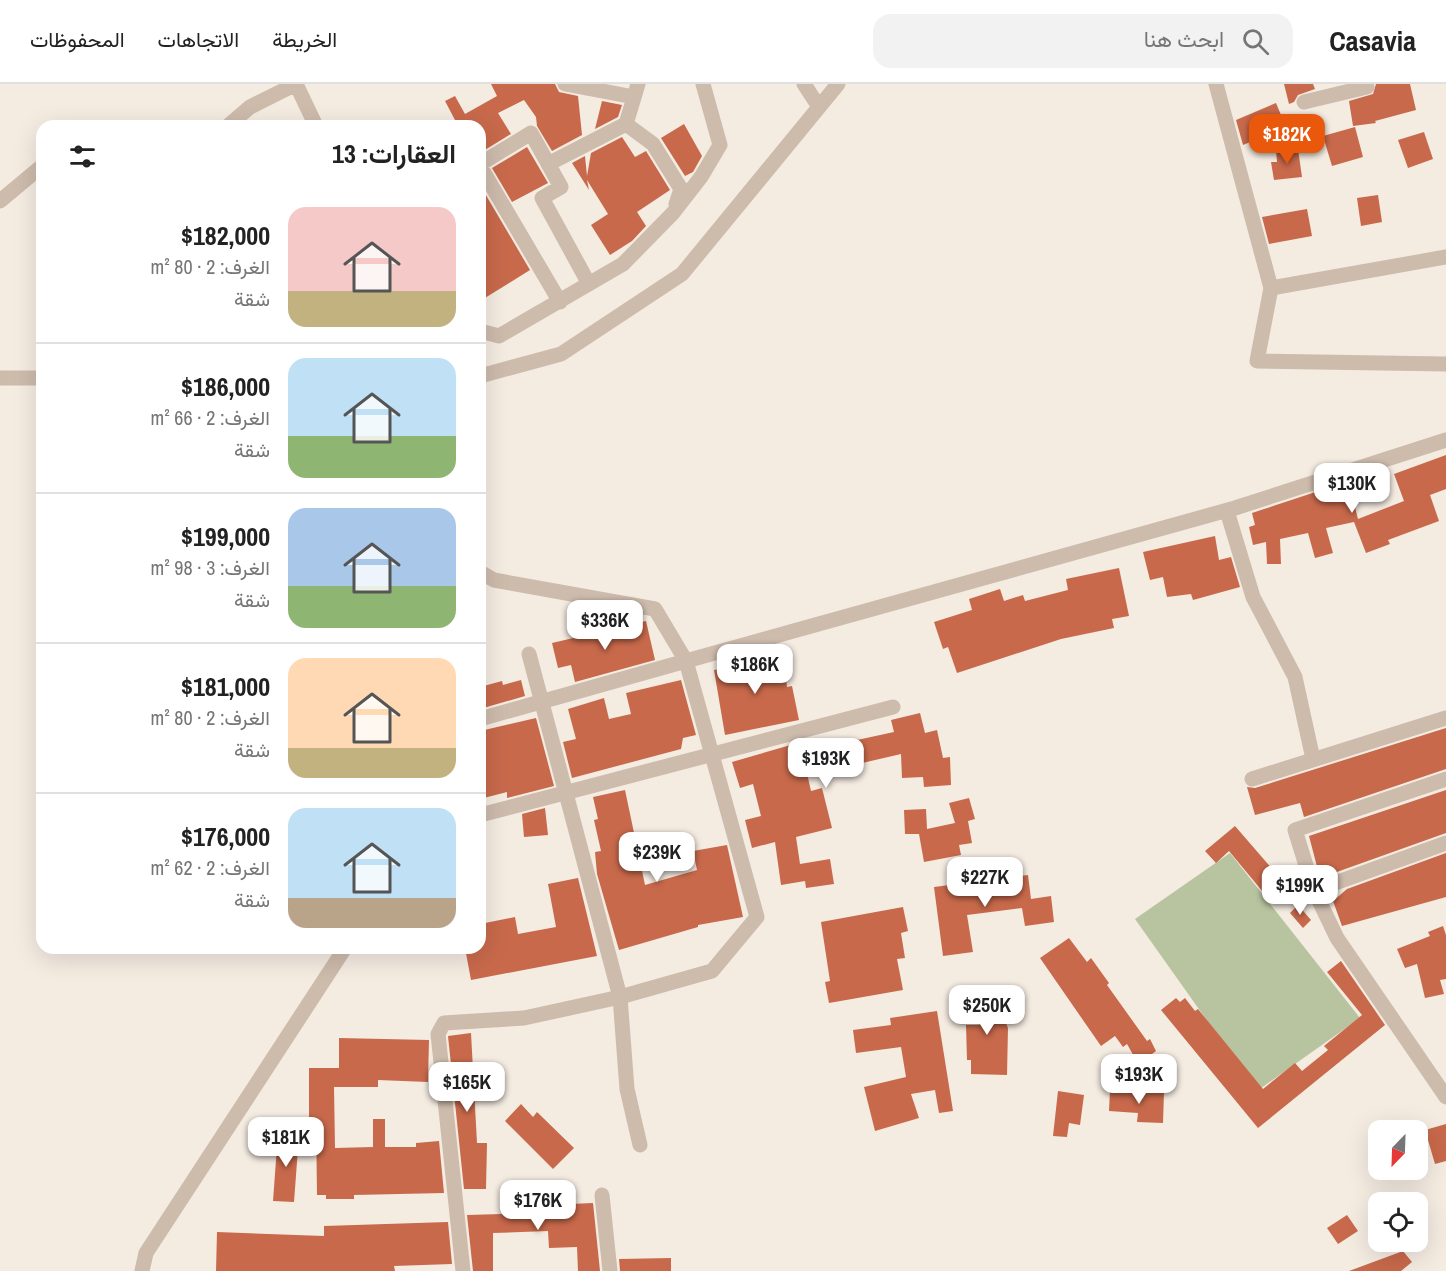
<!DOCTYPE html>
<html lang="ar">
<head>
<meta charset="utf-8">
<style>
	body { margin:0; font-family:"Archivo Narrow",Vazirmatn,sans-serif; background:#f2f2f2; color:#222; direction:rtl; height:100vh; display:flex; flex-direction:column; font-size:22px; white-space:nowrap }
	* { box-sizing:border-box; margin:0 }
	p { font-size:20px; color:#767676 }
	.icon { flex:none; width:33px; height:33px; fill:none; stroke:currentColor; stroke-width:2; stroke-linecap:round; stroke-linejoin:round }
	.map { position:relative; flex:1; overflow:hidden; direction:ltr }
	.panel { position:absolute; left:36px; top:36px; width:450px; height:834px; display:flex; flex-direction:column; background:#fff; border-radius:18px; box-shadow:0 6px 24px #0002; direction:rtl }
	.panel>* { flex:none }
	.needle { width:39px; rotate:203deg }
	.buttons { position:absolute; left:1368px; top:1036px; display:grid; gap:12px }
	.buttons a { display:grid; place-items:center; width:60px; height:60px; border-radius:12px; background:#fff; box-shadow:0 6px 24px #0002; font-size:30px }
	.price { position:absolute; translate:-50% -51px; padding:0 14px; border-radius:12px; background:#fff; color:#222; font-size:20px; line-height:39px; filter:drop-shadow(0 2px 3px #0008) }
	.price::after { content:''; position:absolute; left:50%; top:36px; width:18px; height:14px; margin-left:-9px; background:inherit; clip-path:polygon(0 0,100% 0,50% 100%) }
	.price.selected { background:#ea580c; color:#fff }
	ul { padding:0; list-style:none }
	li { display:flex; align-items:center; gap:18px; height:150px; padding:0 30px }
	li+li { border-top:2px solid #e0e0e0 }
	li span { display:grid; place-items:center; flex:none; width:168px; height:120px; border-radius:18px; color:#555 }
	li>.icon { margin-inline-start:auto }
	span .icon { width:72px; height:72px; fill:#fffc; stroke-width:1 }
	li b { font-size:26px }
	h2 { display:flex; justify-content:space-between; align-items:center; height:72px; padding:0 30px; font-size:26px }
	header { display:flex; align-items:center; gap:36px; box-sizing:border-box; height:84px; padding:0 30px; background:#fff; border-bottom:2px solid #e0e0e0 }
	header strong { font-size:28px }
	nav { display:flex; gap:33px; margin-inline-start:auto; font-size:21px }
	.search { width:420px; height:54px; background:#f2f2f2; display:flex; align-items:center; gap:15px; box-sizing:border-box; padding:0 21px; border-radius:18px; color:#767676; font-size:22px }
	.map>svg:first-child { display:block }
	.pitch { fill:#b8c4a0 }
	.building { fill:#c8694b }
	.lines { fill:none; stroke-linecap:round; stroke-linejoin:round }
	.minor { stroke:#cdbbac; stroke-width:15 }
</style>
</head>
<body>
<header>
<strong>Casavia</strong>
<div class="search"><svg class="icon" aria-label="search" viewBox="0 0 24 24"><circle cx="10" cy="10" r="6"/><path d="M15 15l6 6"/></svg>ابحث هنا</div>
<nav><a>الخريطة</a><a>الاتجاهات</a><a>المحفوظات</a></nav>
</header>
<div class="map">
<svg width="1446" height="1187" viewBox="0 0 1446 1187">
	<rect width="100%" height="100%" fill="#f4ebe1"/>
	<!-- pitch -->
	<path class="pitch" d="M1230,769L1360,934L1257,1007L1135,835Z"/>
	<!-- building -->
	<path class="building" d="M491,0H555L559,8L578,12L582,51L552,67L537,42L536,33L524,16L498,29L511,50L480,69V42H444L455,36L445,17L455,12L465,30L497,12Z
		M1284,0H1313L1315,5L1298,11L1294,18L1289,20Z
		M1376,0H1410L1416,26L1375,37L1376,39L1353,42L1349,17L1373,10Z
		M602,17L622,21L618,33L595,45Z
		M1276,19L1286,43L1243,61L1236,36Z
		M684,40L702,72L693,88L685,92L661,54Z
		M1355,43L1363,73L1332,82L1323,52Z
		M1424,48L1433,75L1408,84L1398,56Z
		M622,53L635,73L646,67L670,106L637,128L646,142L632,157L610,171L591,141L608,130L587,96L589,106L572,79L585,72L587,92L591,69Z
		M527,63L548,99L512,118L492,84Z
		M1298,65L1302,93L1274,96L1271,78H1277L1276,67Z
		M480,101L530,186L480,217Z
		M1378,111L1382,138L1361,142L1357,114Z
		M1307,125L1312,152L1269,160L1262,133Z
		M1446,371V405L1430,411L1439,437L1388,456L1390,460L1366,469L1354,438L1326,444L1333,469L1315,474L1308,449L1280,455L1281,480H1267L1266,458L1253,461L1249,443L1255,441L1252,429L1343,399L1344,405L1350,403L1358,435L1404,417L1394,390Z
		M1215,452L1219,476L1231,473L1240,503L1193,516L1191,510L1167,513L1163,493L1150,496L1143,468Z
		M1119,484L1129,532L1112,535L1114,544L1061,555L957,589L948,563L943,565L934,538L972,526L969,515L1000,505L1004,517L1023,511L1025,517L1068,506L1066,495Z
		M646,537L655,576L575,598L571,581L558,584L552,559Z
		M783,569L787,603L792,602L799,636L725,651L714,586L766,576L765,571Z
		M521,596L525,612L480,625V603L502,597L503,601Z
		M681,596L696,651L683,654L681,665L572,694L563,658L576,655L568,625L604,614L609,635L631,630L626,609Z
		M920,629L925,649L937,646L943,674L950,673L951,701L924,703L923,693L902,694L901,670L832,686L830,678L806,685L811,707L822,704L832,744L796,753L800,780L830,775L834,800L806,804L805,797L781,801L775,758L752,764L745,736L761,732L753,700L740,704L732,678L808,656L811,666L894,648L891,636Z
		M536,634L554,702L507,714V708L480,715V647Z
		M1446,644V685L1304,733L1300,719L1255,731L1247,703L1255,704Z
		M625,706L645,801L697,786L693,767L727,761L743,833L698,841V843L619,866L597,790L595,768L601,767L594,736L598,735L593,713Z
		M1446,706V749L1320,794L1309,752Z
		M969,714L975,735L968,737L972,759L959,761L961,771L924,778L919,750H905L904,726L926,725L927,745L955,739L949,719Z
		M545,724L548,751L524,753L522,730Z
		M1235,742L1280,794L1263,808L1229,767L1216,779L1205,767Z
		M1446,769V813L1342,842L1333,817L1347,805Z
		M1028,791L1031,815L1051,812L1054,838L1025,842L1022,824L967,831L973,868L943,872L934,803Z
		M578,794L597,872L471,896L465,864H480V840L515,833L518,850L556,843L548,800Z
		M1298,821L1311,836L1303,844L1290,829Z
		M903,823L908,847L901,849L905,874L897,875L903,906L829,919L825,898L830,897L821,838Z
		M1443,842L1446,851V895L1440,896L1444,910L1425,914L1417,880L1405,884L1397,865L1430,852L1428,848Z
		M1069,854L1087,878L1091,874L1109,899L1107,901L1147,957L1150,955L1156,967L1152,970L1155,975L1140,983L1127,960L1123,963L1115,952L1101,962L1085,939L1040,874Z
		M1341,877L1385,941L1258,1044L1161,926L1176,914L1180,918L1185,914L1195,927L1198,925L1263,1005L1295,979L1302,987L1328,966L1324,962L1362,931L1327,888Z
		M991,903L1008,944L1007,991L971,990V976H967L966,941H980L968,913Z
		M937,927L953,1027L939,1029L935,1006L911,1010L919,1034L875,1047L864,1003L906,993L901,963L856,969L853,946L891,941L890,934Z
		M471,949L477,1059H487L486,1105H464L448,952Z
		M339,954L429,956L428,998L378,996V1003H334L335,1064L373,1063V1035H385V1063H416V1059L439,1057L444,1109L354,1111V1115H326V1111H317L316,1035H309V984H339Z
		M1110,1006L1164,1008L1163,1039L1137,1038L1138,1029L1109,1027Z
		M1058,1007L1084,1011L1080,1041L1069,1039L1067,1053L1053,1052Z
		M521,1020L533,1033L537,1028L574,1064L553,1085L505,1037Z
		M1446,1040V1077L1435,1080L1425,1046Z
		M278,1049L299,1051L294,1118L273,1117Z
		M593,1119L600,1187H578L577,1163L549,1164L548,1147L493,1149V1187H473L467,1131L502,1130L501,1123Z
		M1347,1131L1358,1147L1338,1160L1327,1144Z
		M448,1138L452,1180L394,1182L395,1187H216L217,1148L324,1152V1142Z
		M1403,1167L1412,1178L1401,1187H1349Z
		M671,1174V1187H620L619,1175Z"/>
	<g class="lines">
		<!-- minor -->
		<path class="minor" d="M296,0L316,42
			M565,0L634,13
			M804,0L819,23
			M1216,0L1271,204L1257,277L1446,280
			M1304,18L1367,3L1366,0
			M626,40L653,60L681,105L676,120
			M228,42L250,23L296,0
			M480,80L531,49L561,103L542,114L589,200
			M548,80L626,40L638,0
			M480,82L560,218
			M0,117L42,82
			M1271,204L1446,173
			M480,247L499,252L623,180L673,129L701,93L720,61L703,0
			M480,292L561,270L682,190L838,0
			M0,294H42
			M1227,427L1253,513L1295,593L1313,675
			M480,488L494,496L655,525L686,577L480,635
			M529,570L620,913L712,887L757,833L686,577L1235,424L1446,356
			M1252,695L1446,634
			M1446,695L1295,746L1313,804L1324,803L1446,759
			M480,731L893,623
			M1313,804L1337,854L1446,1013
			M602,1111L610,1187
			M142,1187L146,1169L345,864
			M463,1187L438,950L444,939L524,934L620,913L627,1005L640,1061"/>
	</g>
</svg>
<div class="buttons">
<a><svg class="needle" viewBox="-14 -14 28 28"><path d="M0-13l5 13h-10z" fill="#e53935"/><path d="M0 13l5-13h-10z" fill="#767676"/></svg></a>
<a><svg class="icon" aria-label="locate" viewBox="0 0 24 24"><circle cx="12" cy="12" r="6"/><path d="M12 2v4M12 18v4M2 12h4M18 12h4"/></svg></a>
</div>
<b class="price selected" style="left:1287px;top:81px">$182K</b>
<b class="price" style="left:1352px;top:430px">$130K</b>
<b class="price" style="left:605px;top:567px">$336K</b>
<b class="price" style="left:755px;top:611px">$186K</b>
<b class="price" style="left:826px;top:705px">$193K</b>
<b class="price" style="left:657px;top:799px">$239K</b>
<b class="price" style="left:985px;top:824px">$227K</b>
<b class="price" style="left:1300px;top:832px">$199K</b>
<b class="price" style="left:987px;top:952px">$250K</b>
<b class="price" style="left:1139px;top:1021px">$193K</b>
<b class="price" style="left:467px;top:1029px">$165K</b>
<b class="price" style="left:286px;top:1084px">$181K</b>
<b class="price" style="left:538px;top:1147px">$176K</b>
<section class="panel">
<h2>العقارات: 13<svg class="icon" aria-label="filters" viewBox="0 0 24 24"><path d="M4 7h16M4 17h16"/><circle cx="9" cy="7" r="2"/><circle cx="15" cy="17" r="2"/></svg></h2>
<ul>
<li><span style="background:linear-gradient(#f6c9c9 70%,#c2b280 0)"><svg class="icon" aria-label="home" viewBox="0 0 24 24"><path d="M3 11l9-7 9 7M6 9v11h12V9"/></svg></span><div><b>$182,000</b><p>الغرف: 2 · 80 m²</p><p>شقة</p></div></li>
<li><span style="background:linear-gradient(#bfe0f5 65%,#8fb573 0)"><svg class="icon" aria-label="home" viewBox="0 0 24 24"><path d="M3 11l9-7 9 7M6 9v11h12V9"/></svg></span><div><b>$186,000</b><p>الغرف: 2 · 66 m²</p><p>شقة</p></div></li>
<li><span style="background:linear-gradient(#a9c7e8 65%,#8fb573 0)"><svg class="icon" aria-label="home" viewBox="0 0 24 24"><path d="M3 11l9-7 9 7M6 9v11h12V9"/></svg></span><div><b>$199,000</b><p>الغرف: 3 · 98 m²</p><p>شقة</p></div></li>
<li><span style="background:linear-gradient(#ffd9b3 75%,#c2b280 0)"><svg class="icon" aria-label="home" viewBox="0 0 24 24"><path d="M3 11l9-7 9 7M6 9v11h12V9"/></svg></span><div><b>$181,000</b><p>الغرف: 2 · 80 m²</p><p>شقة</p></div></li>
<li><span style="background:linear-gradient(#bfe0f5 75%,#b9a48a 0)"><svg class="icon" aria-label="home" viewBox="0 0 24 24"><path d="M3 11l9-7 9 7M6 9v11h12V9"/></svg></span><div><b>$176,000</b><p>الغرف: 2 · 62 m²</p><p>شقة</p></div></li>
</ul>
</section>
</div>
</body>
</html>
